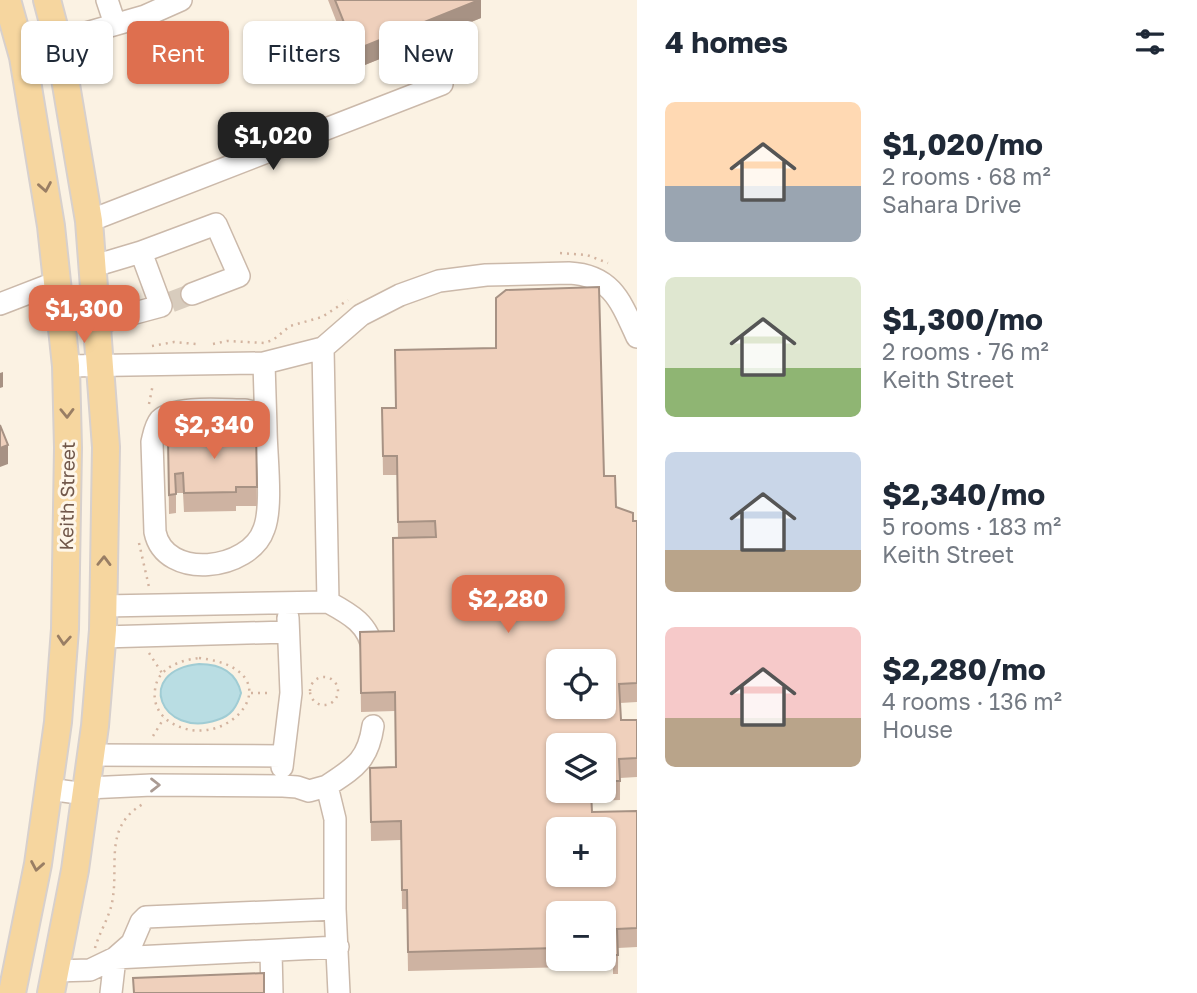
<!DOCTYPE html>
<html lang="en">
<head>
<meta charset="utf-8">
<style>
	body { margin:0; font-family:"Golos Text",sans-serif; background:#f6f6f7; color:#1f2937; height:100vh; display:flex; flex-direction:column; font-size:26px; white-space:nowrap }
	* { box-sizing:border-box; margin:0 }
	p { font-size:23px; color:#747a83 }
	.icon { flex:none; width:38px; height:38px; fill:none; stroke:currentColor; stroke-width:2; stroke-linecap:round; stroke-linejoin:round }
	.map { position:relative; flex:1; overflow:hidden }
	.sheet { display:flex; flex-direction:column; background:#fff; width:560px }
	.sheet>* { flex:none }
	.banner { position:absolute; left:21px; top:21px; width:511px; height:63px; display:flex; gap:14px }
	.controls { position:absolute; left:546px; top:649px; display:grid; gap:14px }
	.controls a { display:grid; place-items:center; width:70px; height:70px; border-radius:10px; background:#fff; box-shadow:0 2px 5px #0004; font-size:35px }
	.price { position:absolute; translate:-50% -60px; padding:0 16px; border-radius:14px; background:#de6f4f; color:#fff; font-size:23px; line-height:46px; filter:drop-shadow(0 2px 4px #0008) }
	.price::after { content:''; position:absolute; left:50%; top:42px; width:21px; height:16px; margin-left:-10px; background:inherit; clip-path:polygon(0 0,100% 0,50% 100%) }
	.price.active { background:#222; color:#fff }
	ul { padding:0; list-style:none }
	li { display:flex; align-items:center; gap:21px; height:175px; padding:0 28px }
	li span { display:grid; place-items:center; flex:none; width:196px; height:140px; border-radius:10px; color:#555 }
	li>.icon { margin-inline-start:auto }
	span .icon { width:84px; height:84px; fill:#fffc; stroke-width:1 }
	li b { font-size:30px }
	h2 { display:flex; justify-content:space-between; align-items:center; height:84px; padding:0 28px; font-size:30px }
	.pill { padding:0 24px; border-radius:10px; background:#fff; box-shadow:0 2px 5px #0004; font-size:24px; line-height:63px }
	.pill.active { background:#de6f4f; color:#fff }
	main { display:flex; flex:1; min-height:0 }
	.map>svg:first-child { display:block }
	.water { fill:#b9dde3; stroke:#a0ccd4; stroke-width:2 }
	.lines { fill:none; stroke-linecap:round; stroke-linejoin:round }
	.minor-tunnel { stroke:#d8ccbd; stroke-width:21; stroke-dasharray:21 10; stroke-linecap:butt }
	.minor-casing { stroke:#cbb9aa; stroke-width:24 }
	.major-casing { stroke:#d7d0cd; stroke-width:30 }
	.path { stroke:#d3b4a0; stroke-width:2.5; stroke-dasharray:2 5; stroke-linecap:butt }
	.minor { stroke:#fff; stroke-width:21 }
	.major { stroke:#f6d69f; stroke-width:26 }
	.wall { fill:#ceb3a2; fill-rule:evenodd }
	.shaded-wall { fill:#a79284 }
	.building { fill:#efd0bc; stroke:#a79284; stroke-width:2; fill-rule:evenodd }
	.oneway { stroke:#997e64 }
	.oneway2 { stroke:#aa9b93 }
	.labels { text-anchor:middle; stroke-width:6; stroke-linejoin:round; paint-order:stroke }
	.street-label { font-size:19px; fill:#71584b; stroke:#fef6e9 }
</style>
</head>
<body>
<main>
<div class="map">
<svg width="637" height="993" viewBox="0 0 637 993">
	<rect width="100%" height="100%" fill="#fbf2e3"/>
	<!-- water -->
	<path class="water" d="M199,664C220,664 236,671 241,693C237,707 231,716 217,720C161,739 133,671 199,664Z"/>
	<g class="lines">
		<!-- minor-tunnel -->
		<path class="minor-tunnel" d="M171,302L192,294"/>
		<!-- minor casing -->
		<g class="minor-casing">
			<path id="minor" d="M107,0L115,24
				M58,41L145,16L181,0
				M89,221L442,84
				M141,252L216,224L239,276L192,294
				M94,266L141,252L161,306L98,323
				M0,304L57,282
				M264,363L323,348L361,315L400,295L439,281L486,275L569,273C612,275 621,302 637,337
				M66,366L264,363L266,428L254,412L245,410C224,410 175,405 160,420C155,426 154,434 152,442L155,532C165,581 250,571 264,529C273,506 266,454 266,428
				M328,602C350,614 369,624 373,651
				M103,606L328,602L323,348
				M102,637L288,632
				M91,755L282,756
				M282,767L291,693L288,618
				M327,786C354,768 368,761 373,726
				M87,788L152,785L283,786L297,787L309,791L327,786L335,819V909L339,993
				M48,789L86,794
				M271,952L272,993
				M55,971L90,970L115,958L338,947
				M111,993L115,958L132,943L141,922L146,917L335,909"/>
		</g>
		<!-- major casing -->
		<g class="major-casing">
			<path id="major" d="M7,0L23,57L51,226L66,366L68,448L65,629L58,722L38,864L12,993
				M47,0L60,49L89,221L106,447L103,630L95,726L75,870L51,993"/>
		</g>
		<!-- path -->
		<path class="path" d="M560,253L587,255L608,263
			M213,344L227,341L264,343L273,340L290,326L322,317L348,300
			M152,346L174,342L196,344
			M149,404L153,384
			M139,543L149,587
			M149,653L162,673
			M199,658C300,670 227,758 170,722C159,715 153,703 155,690C157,668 180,660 199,658Z
			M310 691a14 14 0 1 1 28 0a14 14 0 1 1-28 0Z
			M251,693H272
			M153,736L164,718
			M95,948C99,934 107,921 111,907C121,869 101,828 143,804"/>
		<!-- minor -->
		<use href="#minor" class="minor"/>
		<!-- major -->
		<use href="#major" class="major"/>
	</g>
	<!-- wall -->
	<path class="wall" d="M328,0H481V18L355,69Z
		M382,408L604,476L616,507L633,521H637V702L620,703L621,720H637V777L620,778V800L591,801L592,812L637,811V947L618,948V974H613V966L408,971L407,909H402L401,840L371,841L370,768L396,767L395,711L361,712L360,632L394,631L398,538L397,475H383ZM604,746V791H558ZM558,914H604V959H558Z
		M256,429L257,506H236V511L184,512L183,493H176V513L169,514L168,440L185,439Z"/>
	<!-- shaded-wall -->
	<path class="shaded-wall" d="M479,0H481V18L355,69V50Z
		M3,372V387L0,388V373Z
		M8,445V464L0,467V448Z"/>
	<!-- building -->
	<path class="building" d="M335,0H479L355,50Z
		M599,287L604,476H615L616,507L633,513V521H637V683L619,684L621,720H637V758L619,759L620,781H604V746H558V791H591L592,812L637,811V928L617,929L618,955H613V947H604V914H558V948L408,952L407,890H402L401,821L371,822L370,768L396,767L395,692L361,693L360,632L394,631L393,538L436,537L435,521L398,522L397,456H383L382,408H396L395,350L496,348V298L506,290ZM558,662H604V707H558ZM558,830H604V875H558Z
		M0,425L8,445L0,448Z
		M256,429L257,487H236V492L184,493L183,473L175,474L176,494L169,495L168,440L185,439V431Z
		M264,973V993H134L133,978Z"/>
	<!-- one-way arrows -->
	<defs><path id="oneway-chevron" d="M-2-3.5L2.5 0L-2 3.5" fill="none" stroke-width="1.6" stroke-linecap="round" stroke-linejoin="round" transform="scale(1.75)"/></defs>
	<g class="oneway">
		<use href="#oneway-chevron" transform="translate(45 187) rotate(80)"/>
		<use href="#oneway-chevron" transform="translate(67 413) rotate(89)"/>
		<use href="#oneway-chevron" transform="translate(104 561) rotate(-89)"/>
		<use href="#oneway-chevron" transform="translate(64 640) rotate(94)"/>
		<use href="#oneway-chevron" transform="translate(37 866) rotate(100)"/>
	</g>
	<use class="oneway2" href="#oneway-chevron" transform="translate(155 785)"/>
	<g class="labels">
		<!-- street labels -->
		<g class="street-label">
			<text transform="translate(67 496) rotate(-89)" y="7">Keith Street</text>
		</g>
	</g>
</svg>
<div class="controls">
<a><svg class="icon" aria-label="locate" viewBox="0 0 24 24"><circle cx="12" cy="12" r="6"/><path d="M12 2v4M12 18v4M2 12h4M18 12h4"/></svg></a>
<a><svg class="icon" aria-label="layers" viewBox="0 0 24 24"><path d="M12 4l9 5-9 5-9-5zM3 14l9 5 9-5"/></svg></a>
<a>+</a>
<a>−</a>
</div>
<b class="price active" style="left:273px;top:172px">$1,020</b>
<b class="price" style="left:84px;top:345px">$1,300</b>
<b class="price" style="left:214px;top:461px">$2,340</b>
<b class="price" style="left:508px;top:635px">$2,280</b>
<div class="banner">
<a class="pill">Buy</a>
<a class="pill active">Rent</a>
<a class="pill">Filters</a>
<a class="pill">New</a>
</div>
</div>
<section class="sheet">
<h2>4 homes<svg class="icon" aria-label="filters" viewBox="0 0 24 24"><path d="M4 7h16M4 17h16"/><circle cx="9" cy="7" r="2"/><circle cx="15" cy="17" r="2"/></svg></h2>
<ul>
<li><span style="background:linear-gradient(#ffd9b3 60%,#9aa5b1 0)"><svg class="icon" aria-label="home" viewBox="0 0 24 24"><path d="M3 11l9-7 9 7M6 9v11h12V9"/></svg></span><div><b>$1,020/mo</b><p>2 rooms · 68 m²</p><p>Sahara Drive</p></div></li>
<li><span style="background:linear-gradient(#dfe7d0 65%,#8fb573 0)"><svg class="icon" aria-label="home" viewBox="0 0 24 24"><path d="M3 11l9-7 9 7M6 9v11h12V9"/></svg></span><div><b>$1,300/mo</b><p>2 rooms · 76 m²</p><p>Keith Street</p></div></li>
<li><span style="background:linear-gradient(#c9d6e8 70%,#b9a48a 0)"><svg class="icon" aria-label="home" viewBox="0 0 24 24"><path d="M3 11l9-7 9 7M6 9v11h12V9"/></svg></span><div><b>$2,340/mo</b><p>5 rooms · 183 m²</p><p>Keith Street</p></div></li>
<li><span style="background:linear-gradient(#f6c9c9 65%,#b9a48a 0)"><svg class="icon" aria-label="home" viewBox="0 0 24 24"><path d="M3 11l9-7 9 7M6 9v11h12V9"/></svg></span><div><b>$2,280/mo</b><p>4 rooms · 136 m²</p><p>House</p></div></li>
</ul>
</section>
</main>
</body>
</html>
